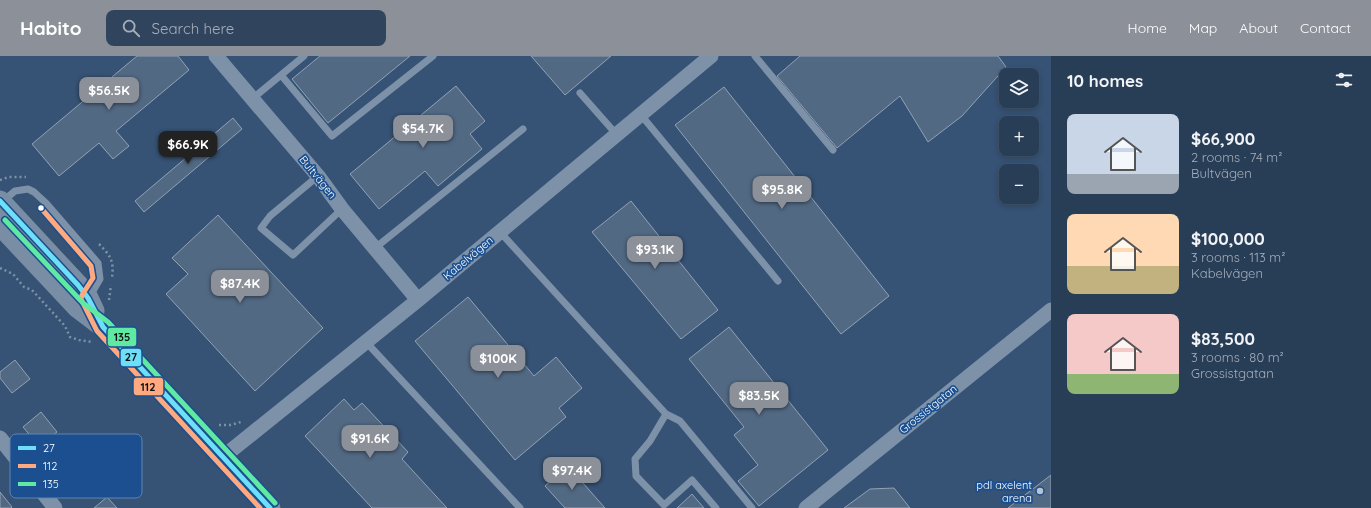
<!DOCTYPE html>
<html lang="en">
<head>
<meta charset="utf-8">
<style>
	body { margin:0; font-family:Quicksand,sans-serif; background:#30455d; color:#f1f3f6; height:100vh; display:flex; flex-direction:column; font-size:15px; white-space:nowrap }
	* { box-sizing:border-box; margin:0 }
	p { font-size:13px; color:#a5aeba }
	.icon { flex:none; width:22px; height:22px; fill:none; stroke:currentColor; stroke-width:2; stroke-linecap:round; stroke-linejoin:round }
	.map { position:relative; flex:1; overflow:hidden }
	.sheet { display:flex; flex-direction:column; background:#283e57; width:320px }
	.sheet>* { flex:none }
	.fabs { position:absolute; left:999px; top:12px; display:grid; gap:8px }
	.fabs a { display:grid; place-items:center; width:40px; height:40px; border-radius:8px; background:#283e57; box-shadow:0 2px 6px #0003,0 0 0 1px #44576d; font-size:20px }
	.price { position:absolute; translate:-50% -34px; padding:0 9px; border-radius:8px; background:#8c9099; color:#fff; font-size:13px; line-height:26px; filter:drop-shadow(0 1px 2px #0008) }
	.price::after { content:''; position:absolute; left:50%; top:24px; width:12px; height:9px; margin-left:-6px; background:inherit; clip-path:polygon(0 0,100% 0,50% 100%) }
	.price.on { background:#222; color:#fff }
	ul { padding:0; list-style:none }
	li { display:flex; align-items:center; gap:12px; height:100px; padding:0 16px }
	li span { display:grid; place-items:center; flex:none; width:112px; height:80px; border-radius:8px; color:#555 }
	li>.icon { margin-inline-start:auto }
	span .icon { width:48px; height:48px; fill:#fffc; stroke-width:1 }
	li b { font-size:17px }
	h2 { display:flex; justify-content:space-between; align-items:center; height:48px; padding:0 16px; font-size:17px }
	header { display:flex; align-items:center; gap:24px; box-sizing:border-box; height:56px; padding:0 20px; background:#8c9099; color:#fff }
	header strong { font-size:19px }
	nav { display:flex; gap:22px; margin-inline-start:auto; font-size:14px }
	.search { width:280px; height:36px; background:#30455d; display:flex; align-items:center; gap:10px; box-sizing:border-box; padding:0 14px; border-radius:8px; color:#a5aeba; font-size:15px }
	main { display:flex; flex:1; min-height:0 }
	.map>svg:first-child { display:block }
	.building { fill:#526984; stroke:#92a2b6 }
	.lines { fill:none; stroke-linecap:round; stroke-linejoin:round }
	.path { stroke:#7d92a8; stroke-width:2.5; stroke-dasharray:2 3; stroke-linecap:butt }
	.lane { stroke:#7d92a8; stroke-width:7 }
	.street { stroke:#7d92a8; stroke-width:15 }
	.secondary { stroke:#798da4; stroke-width:21 }
	.bus-1-casing { stroke:#1b4f8f; stroke-width:8 }
	.bus-2-casing { stroke:#1b4f8f; stroke-width:8 }
	.bus-3-casing { stroke:#1b4f8f; stroke-width:8 }
	.bus-1 { stroke:#6ddff8; stroke-width:5 }
	.bus-2 { stroke:#ffa980; stroke-width:5 }
	.bus-3 { stroke:#60e9a3; stroke-width:5 }
	.bus-dot { fill:#fff; stroke:#1b4f8f; stroke-width:1.5 }
	.poi-dot { fill:#b9c2ce; stroke:#1b4f8f; stroke-width:1.5 }
	.labels { text-anchor:middle; stroke-width:3.5; stroke-linejoin:round; paint-order:stroke }
	.street-label { font-size:11px; fill:#fff; stroke:#1b4f8f }
	.poi-label { font-size:11px; fill:#fff; stroke:#1b4f8f; text-anchor:end }
	.key { fill:#1b4f8f; stroke:#5f84b1; stroke-width:1 }
	.key-label { font-size:11px; fill:#fff }
	.line-badge { stroke:#1b4f8f; stroke-width:1.5 }
	.pale-badge-label { font-size:11px; text-anchor:middle; font-weight:bold; fill:#111 }
</style>
</head>
<body>
<header>
<strong>Habito</strong>
<div class="search"><svg class="icon" aria-label="search" viewBox="0 0 24 24"><circle cx="10" cy="10" r="6"/><path d="M15 15l6 6"/></svg>Search here</div>
<nav><a>Home</a><a>Map</a><a>About</a><a>Contact</a></nav>
</header>
<main>
<div class="map">
<svg width="1051" height="452" viewBox="0 0 1051 452">
	<rect width="100%" height="100%" fill="#365274"/>
	<!-- building -->
	<path class="building" d="M137,0H178L189,14L116,75L129,90L113,103L99,87L59,120L32,88Z
		M320,0H410L328,67L292,23Z
		M531,0H611L565,39Z
		M800,0H998L1006,11L962,60L928,86L900,40L837,92L777,20Z
		M456,30L485,65L470,78L482,93L438,130L425,115L379,153L350,118Z
		M724,31L889,240L841,278L675,69Z
		M233,62L242,73L144,156L135,145Z
		M631,145L718,254L681,283L592,176Z
		M218,159L323,272L255,335L166,238L188,218L172,202Z
		M468,241L534,320L556,301L582,332L559,352L566,361L515,404L415,285Z
		M729,271L828,394L759,450L738,425L758,409L734,379L744,371L689,303Z
		M15,304L30,323L12,337L0,322V316Z
		M344,343L354,354L362,347L408,396L402,403L447,452H372L305,380Z
		M41,356L57,376L39,390L23,371Z
		M568,410L605,452H565L545,430Z
		M1051,419V452H1008Z
		M894,432L910,452H844L870,433Z
		M0,436L12,451L11,452H0Z
		M692,438L704,452H677Z
		M107,441L117,452H94Z"/>
	<g class="lines">
		<!-- path -->
		<path class="path" d="M0,124L9,121H26
			M99,188C111,200 114,205 112,222
			M0,212L13,218L24,231L32,234L65,270L70,281L79,284L92,286
			M109,244L111,229
			M219,369H230L241,366"/>
		<!-- lane -->
		<path class="lane" d="M304,0L281,19L332,80L433,0
			M755,0L833,94
			M580,37L617,79
			M252,43L281,19
			M641,59L778,225
			M318,120L270,160L261,172L293,199L342,153
			M3,145L15,135L28,133L34,136L46,147L98,207L100,223L90,240
			M500,176L666,358L650,385L635,403L636,420L664,449L692,424L716,452
			M375,192L523,73
			M366,286L520,452
			M666,358L680,365L752,452"/>
		<!-- street -->
		<path class="street" d="M216,0L318,120L342,153L418,244
			M0,382L55,452
			M223,401L418,244L711,0
			M806,452L1051,254"/>
		<!-- secondary -->
		<path class="secondary" d="M0,145L78,229L88,242L94,255
			M0,169L78,252L103,271L270,452"/>
		<!-- bus-1 casing -->
		<g class="bus-1-casing">
			<path id="bus-1" d="M0,145L78,229L88,242L103,271L270,452"/>
		</g>
		<!-- bus-2 casing -->
		<g class="bus-2-casing">
			<path id="bus-2" d="M41,152L91,210L93,222L82,239L81,243L97,275L260,452"/>
		</g>
		<!-- bus-3 casing -->
		<g class="bus-3-casing">
			<path id="bus-3" d="M5,164L83,247L108,266L275,447"/>
		</g>
		<!-- bus-1 -->
		<use href="#bus-1" class="bus-1"/>
		<!-- bus-2 -->
		<use href="#bus-2" class="bus-2"/>
		<!-- bus-3 -->
		<use href="#bus-3" class="bus-3"/>
	</g>
	<!-- markers -->
	<circle class="bus-dot" cx="41" cy="152" r="3.5"/>
	<circle class="poi-dot" cx="1040" cy="435" r="4"/>
	<g class="labels">
		<!-- street labels -->
		<g class="street-label">
			<text transform="translate(318 121) rotate(51)" y="4">Bultvägen</text>
			<text transform="translate(468 202) rotate(-40)" y="4">Kabelvägen</text>
			<text transform="translate(928 353) rotate(-39)" y="4">Grossistgatan</text>
		</g>
		<!-- poi labels -->
		<g class="poi-label">
			<text x="1032" y="433">pdl axelent<tspan x="1032" dy="13">arena</tspan></text>
		</g>
	</g>
	<!-- legend -->
	<rect x="10" y="378" width="132" height="64" rx="6" class="key"/>
	<rect x="18" y="390" width="18" height="4" fill="#6ddff8"/>
	<rect x="18" y="408" width="18" height="4" fill="#ffa980"/>
	<rect x="18" y="426" width="18" height="4" fill="#60e9a3"/>
	<g class="key-label">
		<text x="43" y="396">27</text>
		<text x="43" y="414">112</text>
		<text x="43" y="432">135</text>
	</g>
	<g class="line-badge">
		<rect x="107" y="271" width="30" height="20" rx="4" fill="#60e9a3"/>
		<rect x="120" y="292" width="22" height="19" rx="4" fill="#6ddff8"/>
		<rect x="133" y="321" width="31" height="19" rx="4" fill="#ffa980"/>
	</g>
	<g class="pale-badge-label">
		<text x="122" y="285">135</text>
		<text x="131" y="305">27</text>
		<text x="148" y="335">112</text>
	</g>
</svg>
<div class="fabs">
<a><svg class="icon" aria-label="layers" viewBox="0 0 24 24"><path d="M12 4l9 5-9 5-9-5zM3 14l9 5 9-5"/></svg></a>
<a>+</a>
<a>−</a>
</div>
<b class="price" style="left:109px;top:55px">$56.5K</b>
<b class="price" style="left:423px;top:93px">$54.7K</b>
<b class="price on" style="left:188px;top:109px">$66.9K</b>
<b class="price" style="left:782px;top:154px">$95.8K</b>
<b class="price" style="left:655px;top:214px">$93.1K</b>
<b class="price" style="left:240px;top:248px">$87.4K</b>
<b class="price" style="left:498px;top:323px">$100K</b>
<b class="price" style="left:759px;top:360px">$83.5K</b>
<b class="price" style="left:370px;top:403px">$91.6K</b>
<b class="price" style="left:572px;top:435px">$97.4K</b>
</div>
<section class="sheet">
<h2>10 homes<svg class="icon" aria-label="filters" viewBox="0 0 24 24"><path d="M4 7h16M4 17h16"/><circle cx="9" cy="7" r="2"/><circle cx="15" cy="17" r="2"/></svg></h2>
<ul>
<li><span style="background:linear-gradient(#c9d6e8 75%,#9aa5b1 0)"><svg class="icon" aria-label="home" viewBox="0 0 24 24"><path d="M3 11l9-7 9 7M6 9v11h12V9"/></svg></span><div><b>$66,900</b><p>2 rooms · 74 m²</p><p>Bultvägen</p></div></li>
<li><span style="background:linear-gradient(#ffd9b3 65%,#c2b280 0)"><svg class="icon" aria-label="home" viewBox="0 0 24 24"><path d="M3 11l9-7 9 7M6 9v11h12V9"/></svg></span><div><b>$100,000</b><p>3 rooms · 113 m²</p><p>Kabelvägen</p></div></li>
<li><span style="background:linear-gradient(#f6c9c9 75%,#8fb573 0)"><svg class="icon" aria-label="home" viewBox="0 0 24 24"><path d="M3 11l9-7 9 7M6 9v11h12V9"/></svg></span><div><b>$83,500</b><p>3 rooms · 80 m²</p><p>Grossistgatan</p></div></li>
</ul>
</section>
</main>
</body>
</html>
